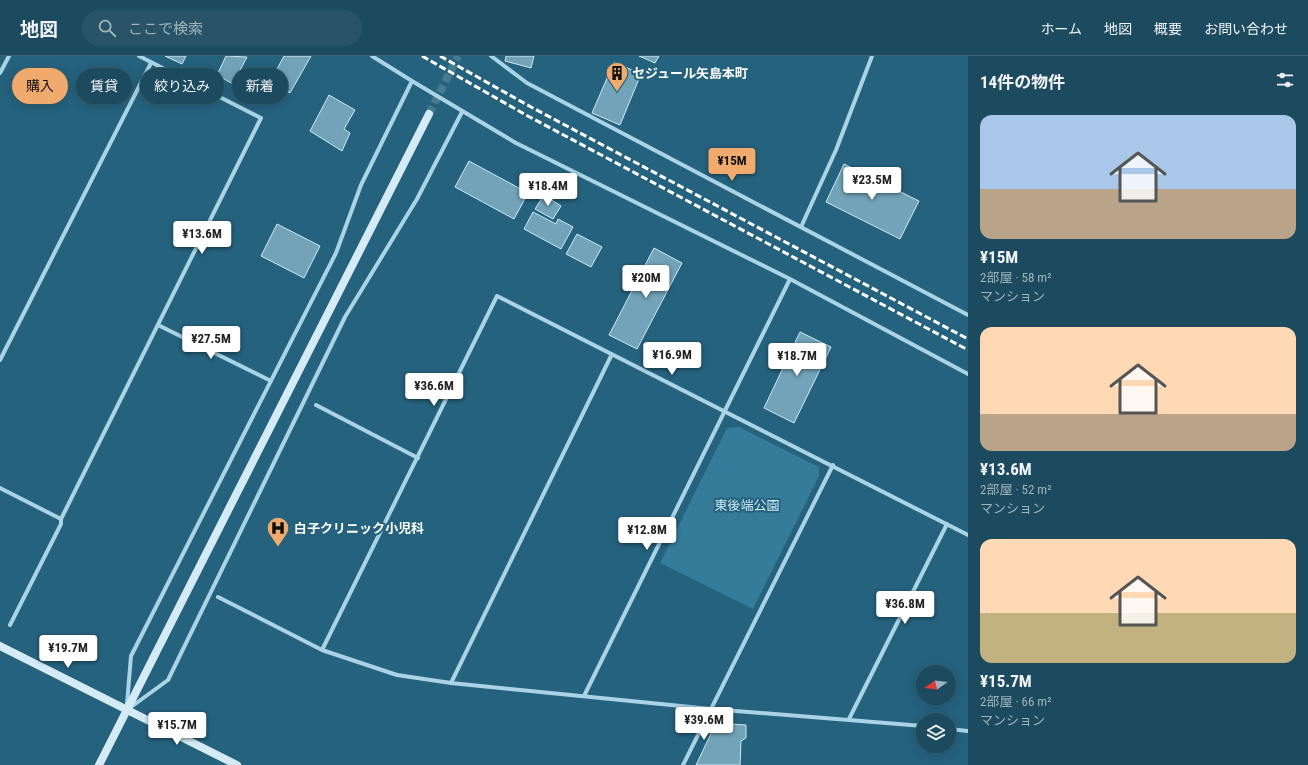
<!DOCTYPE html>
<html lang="ja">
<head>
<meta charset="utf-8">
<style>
	body { margin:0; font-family:"Roboto Condensed","Noto Sans JP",sans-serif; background:#295467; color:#f1f3f6; height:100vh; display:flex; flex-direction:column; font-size:15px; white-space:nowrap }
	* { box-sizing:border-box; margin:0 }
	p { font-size:13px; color:#a0b3bc }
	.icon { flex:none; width:22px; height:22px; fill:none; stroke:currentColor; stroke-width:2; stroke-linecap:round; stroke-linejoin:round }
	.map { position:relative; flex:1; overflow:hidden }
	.drawer { display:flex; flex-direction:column; background:#1c4a5e; width:340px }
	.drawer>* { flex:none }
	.top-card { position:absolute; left:12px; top:12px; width:380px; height:36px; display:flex; gap:8px }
	.needle { width:26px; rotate:256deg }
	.controls { position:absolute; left:916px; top:609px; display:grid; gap:8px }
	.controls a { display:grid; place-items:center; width:40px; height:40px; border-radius:50%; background:#1c4a5e; box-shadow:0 2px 10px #0003,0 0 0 1px #3a6273; font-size:20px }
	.price { position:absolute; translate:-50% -34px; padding:0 9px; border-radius:4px; background:#fff; color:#222; font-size:13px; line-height:26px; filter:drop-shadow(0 1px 2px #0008) }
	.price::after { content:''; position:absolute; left:50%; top:24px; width:12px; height:9px; margin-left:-6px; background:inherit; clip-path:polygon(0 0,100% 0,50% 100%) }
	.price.on { background:#f0aa6e; color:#111 }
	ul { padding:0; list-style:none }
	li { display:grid; align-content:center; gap:8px; height:212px; padding:0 12px }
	li span { display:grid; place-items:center; height:124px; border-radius:12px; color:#555 }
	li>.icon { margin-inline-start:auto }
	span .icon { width:72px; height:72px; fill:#fffc; stroke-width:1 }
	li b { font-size:17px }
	h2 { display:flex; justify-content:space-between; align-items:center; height:48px; padding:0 12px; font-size:17px }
	.tag { padding:0 14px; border-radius:18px; background:#1c4a5e; box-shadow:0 2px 10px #0003,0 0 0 1px #3a6273; font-size:14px; line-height:36px }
	.tag.on { background:#f0aa6e; color:#111 }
	header { display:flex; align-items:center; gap:24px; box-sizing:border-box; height:56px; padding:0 20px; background:#1c4a5e; border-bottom:1px solid #3a6273 }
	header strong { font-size:19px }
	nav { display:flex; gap:22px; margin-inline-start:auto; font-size:14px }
	.search { width:280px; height:36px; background:#295467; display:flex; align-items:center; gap:10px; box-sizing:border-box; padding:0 14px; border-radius:22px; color:#a0b3bc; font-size:15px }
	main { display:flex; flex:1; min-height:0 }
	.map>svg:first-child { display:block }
	.green { fill:#357c9a }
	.building { fill:#72a3b9; stroke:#cde9f5 }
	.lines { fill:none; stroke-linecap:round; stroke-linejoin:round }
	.secondary-tunnel { stroke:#467a91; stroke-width:8; stroke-dasharray:8 4; stroke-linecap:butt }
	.street { stroke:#aad4e6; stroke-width:4 }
	.secondary { stroke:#d4eaf5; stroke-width:8 }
	.rail { stroke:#fff; stroke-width:3; stroke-dasharray:7 3; stroke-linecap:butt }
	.labels { text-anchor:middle; stroke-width:4; stroke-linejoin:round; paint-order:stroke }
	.poi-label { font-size:13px; font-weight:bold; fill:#fff; stroke:#25627e; text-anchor:start }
	.park-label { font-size:13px; fill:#cde9f5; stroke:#25627e }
</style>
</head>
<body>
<header>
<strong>地図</strong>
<div class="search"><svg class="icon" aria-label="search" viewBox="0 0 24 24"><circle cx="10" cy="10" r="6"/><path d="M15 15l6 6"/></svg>ここで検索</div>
<nav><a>ホーム</a><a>地図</a><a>概要</a><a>お問い合わせ</a></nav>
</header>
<main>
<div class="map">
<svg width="968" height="709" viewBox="0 0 968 709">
	<rect width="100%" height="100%" fill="#25627e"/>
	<!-- green -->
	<path class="green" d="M739,371L819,411V420L753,553L660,507L727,372Z"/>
	<!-- building -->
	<path class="building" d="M165,0H186L182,8Z
		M226,0L247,1L233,28L217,19Z
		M284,0H311L290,37L270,26Z
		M506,0H534L531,12L505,5Z
		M639,0H659L655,7Z
		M614,6L641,18L620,69L592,57Z
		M329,39L355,54L344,73L350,77L342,95L310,75Z
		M469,105L528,137L514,163L455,131Z
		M844,108L919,145L900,183L826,146Z
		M544,139L561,150L553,163L535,153Z
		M533,156L556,168L558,163L573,171L561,193L524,173Z
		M277,168L320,190L304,222L261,200Z
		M577,178L602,191L591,211L566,198Z
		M654,192L682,207L637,293L609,279Z
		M800,276L831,291L794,367L764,352Z
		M716,667L746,669V682L741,685L740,709H696Z"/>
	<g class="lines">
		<!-- secondary-tunnel -->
		<path class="secondary-tunnel" d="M429,58L458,0"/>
		<!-- street -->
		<path class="street" d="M491,0L527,27L968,259
			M0,17L9,0
			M412,25L516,87L790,223L584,640
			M801,171L836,94L872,0
			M790,223L968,318
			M158,269L271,325
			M0,304L151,7
			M316,349L418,402
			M0,432L61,463
			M218,541L322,594L397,619L451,627L711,653L923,670
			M10,569L61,468V463L261,62L139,0
			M322,594L497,240L968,479
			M451,627L612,298
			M127,648L131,600L336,197L361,129L412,25L372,0
			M131,651L168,624L345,261L417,143L462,56
			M849,663L947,468
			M949,673L968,675
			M683,709L833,409"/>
		<!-- secondary -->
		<path class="secondary" d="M0,590L237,709
			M99,709L429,58"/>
		<!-- rail -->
		<path class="rail" d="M422,0L526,59L968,294
			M440,0L531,51L968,283"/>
	</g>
	<!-- icons -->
	<defs>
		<g id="building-pin" transform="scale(1.15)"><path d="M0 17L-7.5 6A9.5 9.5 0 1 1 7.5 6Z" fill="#f0aa6e" stroke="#25627e"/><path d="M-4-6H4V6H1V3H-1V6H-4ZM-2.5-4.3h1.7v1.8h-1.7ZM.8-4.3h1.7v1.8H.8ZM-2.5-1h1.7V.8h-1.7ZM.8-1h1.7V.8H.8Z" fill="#111"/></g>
		<g id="hospital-pin" transform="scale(1.15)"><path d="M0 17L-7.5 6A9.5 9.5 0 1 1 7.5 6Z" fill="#f0aa6e" stroke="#25627e"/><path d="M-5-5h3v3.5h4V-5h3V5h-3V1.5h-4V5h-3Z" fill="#111"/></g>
	</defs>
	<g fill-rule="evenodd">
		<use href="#building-pin" x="617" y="17"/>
		<use href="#hospital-pin" x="278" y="472"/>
	</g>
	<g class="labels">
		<!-- poi labels -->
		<g class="poi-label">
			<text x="632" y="22">セジュール矢島本町</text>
			<text x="294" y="477">白子クリニック小児科</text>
		</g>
		<!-- park labels -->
		<g class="park-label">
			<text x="747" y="454">東後端公園</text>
		</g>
	</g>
</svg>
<div class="controls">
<a><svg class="needle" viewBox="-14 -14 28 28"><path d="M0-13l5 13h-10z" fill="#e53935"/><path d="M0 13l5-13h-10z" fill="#a0b3bc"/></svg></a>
<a><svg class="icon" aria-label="layers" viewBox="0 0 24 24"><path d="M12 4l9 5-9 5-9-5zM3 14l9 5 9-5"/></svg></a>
</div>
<b class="price on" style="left:732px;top:126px">¥15M</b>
<b class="price" style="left:872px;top:145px">¥23.5M</b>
<b class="price" style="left:548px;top:151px">¥18.4M</b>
<b class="price" style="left:202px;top:199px">¥13.6M</b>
<b class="price" style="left:646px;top:243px">¥20M</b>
<b class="price" style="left:211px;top:304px">¥27.5M</b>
<b class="price" style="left:672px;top:320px">¥16.9M</b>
<b class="price" style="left:797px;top:321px">¥18.7M</b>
<b class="price" style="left:434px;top:351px">¥36.6M</b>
<b class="price" style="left:647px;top:495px">¥12.8M</b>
<b class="price" style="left:905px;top:569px">¥36.8M</b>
<b class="price" style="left:68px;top:613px">¥19.7M</b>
<b class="price" style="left:704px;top:685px">¥39.6M</b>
<b class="price" style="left:177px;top:690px">¥15.7M</b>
<div class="top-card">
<a class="tag on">購入</a>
<a class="tag">賃貸</a>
<a class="tag">絞り込み</a>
<a class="tag">新着</a>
</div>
</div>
<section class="drawer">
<h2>14件の物件<svg class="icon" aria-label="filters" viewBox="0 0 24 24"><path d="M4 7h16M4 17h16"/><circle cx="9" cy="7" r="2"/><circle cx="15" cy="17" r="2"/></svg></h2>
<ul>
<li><span style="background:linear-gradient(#a9c7e8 60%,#b9a48a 0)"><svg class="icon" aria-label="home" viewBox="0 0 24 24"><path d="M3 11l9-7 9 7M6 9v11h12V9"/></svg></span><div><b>¥15M</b><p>2部屋 · 58 m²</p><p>マンション</p></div></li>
<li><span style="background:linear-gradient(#ffd9b3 70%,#b9a48a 0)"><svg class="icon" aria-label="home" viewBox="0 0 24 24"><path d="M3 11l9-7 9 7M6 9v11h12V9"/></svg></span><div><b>¥13.6M</b><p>2部屋 · 52 m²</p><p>マンション</p></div></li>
<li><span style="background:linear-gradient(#ffd9b3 60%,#c2b280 0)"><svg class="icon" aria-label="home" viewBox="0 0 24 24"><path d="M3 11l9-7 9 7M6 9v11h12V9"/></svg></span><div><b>¥15.7M</b><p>2部屋 · 66 m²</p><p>マンション</p></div></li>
</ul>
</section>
</main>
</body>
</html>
